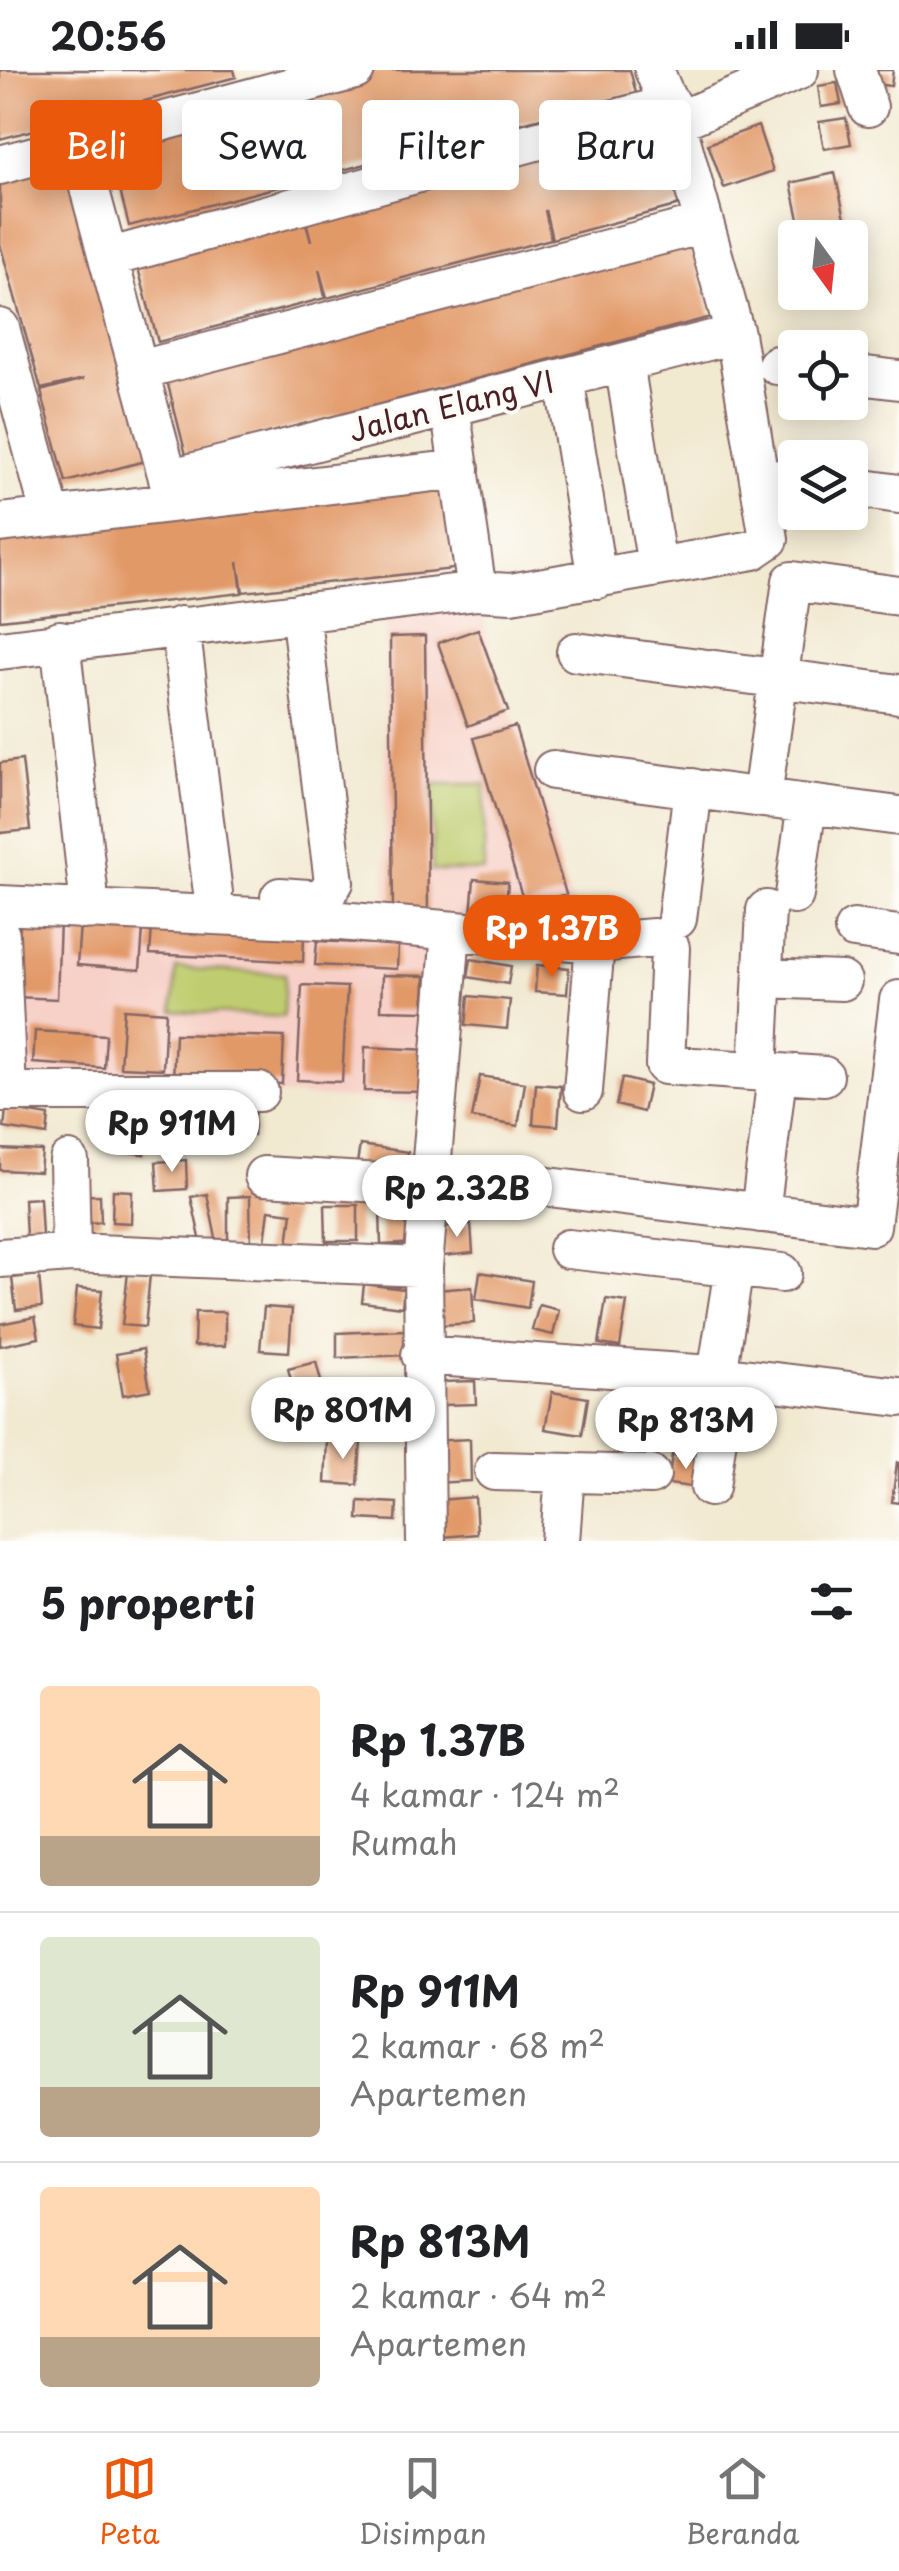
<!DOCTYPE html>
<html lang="id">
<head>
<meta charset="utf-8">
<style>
	body { margin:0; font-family:"Playpen Sans",sans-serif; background:#f6f6f6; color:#202124; height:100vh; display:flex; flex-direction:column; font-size:38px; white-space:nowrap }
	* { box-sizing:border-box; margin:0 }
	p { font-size:32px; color:#757577 }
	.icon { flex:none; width:55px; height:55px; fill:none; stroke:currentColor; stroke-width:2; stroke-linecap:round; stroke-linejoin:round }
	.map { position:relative; height:1471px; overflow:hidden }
	.sheet { display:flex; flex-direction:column; background:#fff; flex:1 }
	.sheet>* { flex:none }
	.hud { position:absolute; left:30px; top:30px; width:840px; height:90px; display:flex; gap:20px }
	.needle { width:65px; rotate:165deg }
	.tools { position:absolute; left:778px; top:150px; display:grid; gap:20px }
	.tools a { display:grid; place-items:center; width:90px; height:90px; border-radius:10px; background:#fff; box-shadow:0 5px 25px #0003; font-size:50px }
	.price { position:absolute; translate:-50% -85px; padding:0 22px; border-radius:35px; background:#fff; color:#222; font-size:32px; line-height:65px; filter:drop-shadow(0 2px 5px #0008) }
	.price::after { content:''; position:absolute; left:50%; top:60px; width:30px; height:22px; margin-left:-15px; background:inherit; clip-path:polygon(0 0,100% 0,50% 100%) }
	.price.active { background:#ea580c; color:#fff }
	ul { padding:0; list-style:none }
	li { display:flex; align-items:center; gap:30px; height:250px; padding:0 40px }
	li+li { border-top:2px solid #e0e0e0 }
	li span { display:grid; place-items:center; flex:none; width:280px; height:200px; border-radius:10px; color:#555 }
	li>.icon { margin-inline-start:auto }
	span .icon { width:120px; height:120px; fill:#fffc; stroke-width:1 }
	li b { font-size:42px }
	h2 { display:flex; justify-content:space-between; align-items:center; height:120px; padding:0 40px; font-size:42px }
	.tag { padding:0 35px; border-radius:10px; background:#fff; box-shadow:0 5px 25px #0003; font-size:35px; line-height:90px }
	.tag.active { background:#ea580c; color:#fff }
	.status { display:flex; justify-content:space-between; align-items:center; height:70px; padding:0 50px; background:#fff; direction:ltr }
	.status svg { height:28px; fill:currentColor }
	.dock { display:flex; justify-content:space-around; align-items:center; height:140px; border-top:2px solid #e0e0e0; background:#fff; font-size:28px; color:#757577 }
	.dock a { display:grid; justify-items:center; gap:5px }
	.dock .active { color:#ea580c }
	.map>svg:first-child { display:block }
	.built { fill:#f7d1c8 }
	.green { fill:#bfcd6f; stroke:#84764d; stroke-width:2.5 }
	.building { fill:#e29967 }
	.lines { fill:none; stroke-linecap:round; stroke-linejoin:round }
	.minor-casing { stroke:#856665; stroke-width:42 }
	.minor { stroke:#fff; stroke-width:38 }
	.labels { text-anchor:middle; stroke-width:8; stroke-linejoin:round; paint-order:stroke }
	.street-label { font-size:30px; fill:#4a1f2b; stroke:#fdfcf7 }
</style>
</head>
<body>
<div class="status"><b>20:56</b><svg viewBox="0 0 49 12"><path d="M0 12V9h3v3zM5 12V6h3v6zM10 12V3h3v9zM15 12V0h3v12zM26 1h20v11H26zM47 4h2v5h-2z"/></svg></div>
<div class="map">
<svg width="899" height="1471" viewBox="0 0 899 1471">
	<rect width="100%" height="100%" fill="#fdfcf7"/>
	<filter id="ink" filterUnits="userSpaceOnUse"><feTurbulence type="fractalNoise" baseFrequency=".01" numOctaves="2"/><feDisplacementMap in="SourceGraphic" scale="20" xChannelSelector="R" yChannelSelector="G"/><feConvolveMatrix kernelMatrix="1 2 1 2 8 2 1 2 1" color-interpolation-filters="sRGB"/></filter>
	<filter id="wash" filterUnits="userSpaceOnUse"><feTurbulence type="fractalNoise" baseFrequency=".0048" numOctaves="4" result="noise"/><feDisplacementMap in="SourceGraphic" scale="40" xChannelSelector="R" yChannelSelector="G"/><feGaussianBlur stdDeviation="2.25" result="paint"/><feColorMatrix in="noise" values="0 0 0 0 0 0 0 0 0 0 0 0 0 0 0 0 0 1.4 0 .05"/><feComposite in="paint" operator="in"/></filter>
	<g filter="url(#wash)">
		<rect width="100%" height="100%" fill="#f2e9d1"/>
		<!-- built -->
		<path class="built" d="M480,530L493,593L548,740L563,811L583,858L385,845V545Z
			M15,843L444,865L435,1033L6,1012Z"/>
		<!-- green -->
		<path class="green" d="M433,714H485L484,801H432Z
			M176,898L285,904L283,947L173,941Z"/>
		<g id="blocks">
			<!-- building -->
			<path class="building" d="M0,0H234L236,7L0,69Z
				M375,0H630L636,23L129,156L107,70Z
				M875,0H893L891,16L874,14Z
				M837,13L841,34L821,37L818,16Z
				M846,48L851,74L824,79L819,52Z
				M660,49L683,134L552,169L545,140L551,169L327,228L319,199L325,228L158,272L135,187L303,143L311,171L304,142Z
				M758,56L773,101L724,118L708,74Z
				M70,92L152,389L66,412L41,321L84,309L41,319L0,174V112Z
				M835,103L845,148L801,158L791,113Z
				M689,162L711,247L186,385L164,299Z
				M444,410L454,499L243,522L238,492L242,523L0,550V461Z
				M478,559L508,641L468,656L438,573Z
				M425,566L428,840H393L390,567Z
				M515,656L566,824L525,836L474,668Z
				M22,690L30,760L0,763V693Z
				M474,809L508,812L505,846L471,844Z
				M20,850L60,851L57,929L17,927Z
				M80,854L143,859L140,900L77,895Z
				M152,857L304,866L303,892L150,884Z
				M317,871L398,875L397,899L315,895Z
				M471,889L511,896L508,914L468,907Z
				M537,895L569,898L567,924L535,922Z
				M382,905L425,906L424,941L381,940Z
				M302,915L347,917L342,1012L297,1010Z
				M469,926L510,930L507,959L466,955Z
				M124,939L166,942L163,999L120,997Z
				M35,961L106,965L104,998L33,993Z
				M175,964L284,967L282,1014L173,1010Z
				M365,977L431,980L430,1022L364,1021Z
				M480,1006L525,1013L518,1056L472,1048Z
				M622,1008L649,1015L643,1042L616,1035Z
				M536,1014L561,1016L558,1056L533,1054Z
				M228,1035L255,1036L253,1065L227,1063Z
				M6,1039L49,1046L47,1065L4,1058Z
				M116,1045L149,1049L144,1084L112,1080Z
				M360,1075L408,1082L403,1112L355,1105Z
				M0,1079L42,1081L40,1102L0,1100Z
				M186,1090L187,1119L158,1121L156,1092Z
				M113,1120L132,1121L131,1153L112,1152Z
				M207,1124L219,1183L204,1186L191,1127Z
				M100,1125L101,1152L75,1154L73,1126Z
				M250,1126L251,1176L228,1177V1127Z
				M40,1128L43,1184L27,1185L24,1129Z
				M325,1135H358V1171H326Z
				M412,1137L414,1173L381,1175L380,1139Z
				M269,1140L292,1143L286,1190L263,1187Z
				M471,1154L473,1183L444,1186L441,1157Z
				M128,1202L150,1204L145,1257L122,1255Z
				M480,1202L532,1211L528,1238L476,1229Z
				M39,1205L42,1237L16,1240L12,1208Z
				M364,1214L404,1219L402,1237L362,1232Z
				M472,1217L474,1253L440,1255L437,1220Z
				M77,1218L102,1220L98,1259L73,1256Z
				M606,1229L627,1232L620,1277L599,1274Z
				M539,1235L559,1240L553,1265L532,1260Z
				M264,1237L292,1239L289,1282L260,1280Z
				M195,1242H225V1276H194Z
				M35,1247L39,1268L0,1276V1254Z
				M405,1260L406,1285L337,1288V1263Z
				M143,1279L150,1320L123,1325L116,1284Z
				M316,1292L327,1334L300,1341L288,1299Z
				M475,1311L476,1334L442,1335L441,1312Z
				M397,1319L398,1352L361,1354L360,1321Z
				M552,1322L588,1328L582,1365L545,1359Z
				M635,1329L657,1331L654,1362L632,1360Z
				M680,1334L705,1338L701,1369L676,1366Z
				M470,1369L471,1411L433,1413L431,1371Z
				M327,1370L361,1372L358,1415L325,1413Z
				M672,1385L704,1389L700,1418L668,1414Z
				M897,1392L899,1393V1433L892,1432Z
				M475,1427L477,1464L442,1467L439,1430Z
				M359,1431L397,1433L396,1451L358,1449Z"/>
		</g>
	</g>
	<g filter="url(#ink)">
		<use href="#blocks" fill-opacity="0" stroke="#856665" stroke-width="2.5"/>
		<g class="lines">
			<!-- minor casing -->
			<g class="minor-casing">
				<path id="minor" d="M856,0L868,37
					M676,52L799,0
					M78,77L174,430
					M0,95L355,0
					M111,187L671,34
					M0,258L51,446
					M624,293L657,496
					M777,295L795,297
					M140,300L704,154
					M850,304L899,310
					M564,308L597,509
					M783,408L795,410
					M168,409L735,264
					M850,417L899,424
					M0,453L460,399
					M477,521L511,523L753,480L769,469L735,264L676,52L654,0
					M180,556L213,823
					M60,570L88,819L84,840
					M0,580L477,521L450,337
					M576,582L899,624
					M553,700L899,746
					M762,727L792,511L899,526
					M794,825L807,734
					M280,827L322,830L334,812L300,542
					M0,835L340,851L595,873L654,868L670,878L665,995L824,1006
					M677,849L693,718
					M854,859L899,865
					M0,865L7,1022
					M763,908L842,911
					M758,1001L766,840
					M583,1021L595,873
					M0,1022H259
					M69,1091L71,1183
					M264,1106L431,1116
					M524,1114L871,1156L899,930
					M760,1143L775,1022
					M568,1179L782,1203
					M0,1188L71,1183L423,1197
					M421,1285L726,1306L899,1327
					M717,1305L734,1198
					M494,1401L651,1405
					M710,1417L726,1306
					M426,1471L423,1197L451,862
					M560,1471L565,1403"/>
			</g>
			<!-- minor -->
			<use href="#minor" class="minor"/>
		</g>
	</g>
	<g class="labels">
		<!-- street labels -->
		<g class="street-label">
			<text transform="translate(452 337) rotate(-14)" y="10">Jalan Elang VI</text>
		</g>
	</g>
</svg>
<div class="tools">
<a><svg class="needle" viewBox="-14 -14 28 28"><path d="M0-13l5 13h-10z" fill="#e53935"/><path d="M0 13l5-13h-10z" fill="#757577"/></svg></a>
<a><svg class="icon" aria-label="locate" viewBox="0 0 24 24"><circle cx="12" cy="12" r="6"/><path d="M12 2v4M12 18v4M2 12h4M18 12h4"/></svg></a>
<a><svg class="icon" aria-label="layers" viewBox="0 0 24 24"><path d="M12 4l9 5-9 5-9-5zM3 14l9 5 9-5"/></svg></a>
</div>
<b class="price active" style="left:552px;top:910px">Rp 1.37B</b>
<b class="price" style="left:172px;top:1105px">Rp 911M</b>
<b class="price" style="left:457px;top:1170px">Rp 2.32B</b>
<b class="price" style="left:343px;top:1392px">Rp 801M</b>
<b class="price" style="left:686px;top:1402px">Rp 813M</b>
<div class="hud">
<a class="tag active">Beli</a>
<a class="tag">Sewa</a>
<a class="tag">Filter</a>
<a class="tag">Baru</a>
</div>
</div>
<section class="sheet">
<h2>5 properti<svg class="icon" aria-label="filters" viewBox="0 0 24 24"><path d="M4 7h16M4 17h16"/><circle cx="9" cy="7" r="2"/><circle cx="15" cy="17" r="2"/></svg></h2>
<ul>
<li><span style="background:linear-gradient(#ffd9b3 75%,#b9a48a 0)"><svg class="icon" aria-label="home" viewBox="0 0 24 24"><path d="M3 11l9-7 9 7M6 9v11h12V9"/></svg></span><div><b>Rp 1.37B</b><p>4 kamar · 124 m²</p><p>Rumah</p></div></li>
<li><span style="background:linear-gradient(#dfe7d0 75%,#b9a48a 0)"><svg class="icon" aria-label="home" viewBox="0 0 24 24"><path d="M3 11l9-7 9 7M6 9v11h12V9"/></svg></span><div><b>Rp 911M</b><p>2 kamar · 68 m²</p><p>Apartemen</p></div></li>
<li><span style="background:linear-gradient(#ffd9b3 75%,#b9a48a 0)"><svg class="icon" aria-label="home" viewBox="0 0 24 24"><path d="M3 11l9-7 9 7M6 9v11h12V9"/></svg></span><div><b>Rp 813M</b><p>2 kamar · 64 m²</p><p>Apartemen</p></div></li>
</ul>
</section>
<nav class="dock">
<a class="active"><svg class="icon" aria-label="map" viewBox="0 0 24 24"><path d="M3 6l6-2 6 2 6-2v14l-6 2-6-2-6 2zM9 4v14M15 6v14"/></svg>Peta</a>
<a><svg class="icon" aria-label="saved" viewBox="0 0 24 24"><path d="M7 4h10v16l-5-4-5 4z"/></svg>Disimpan</a>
<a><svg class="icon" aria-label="home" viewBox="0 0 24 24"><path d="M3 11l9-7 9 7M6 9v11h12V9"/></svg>Beranda</a>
</nav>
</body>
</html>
